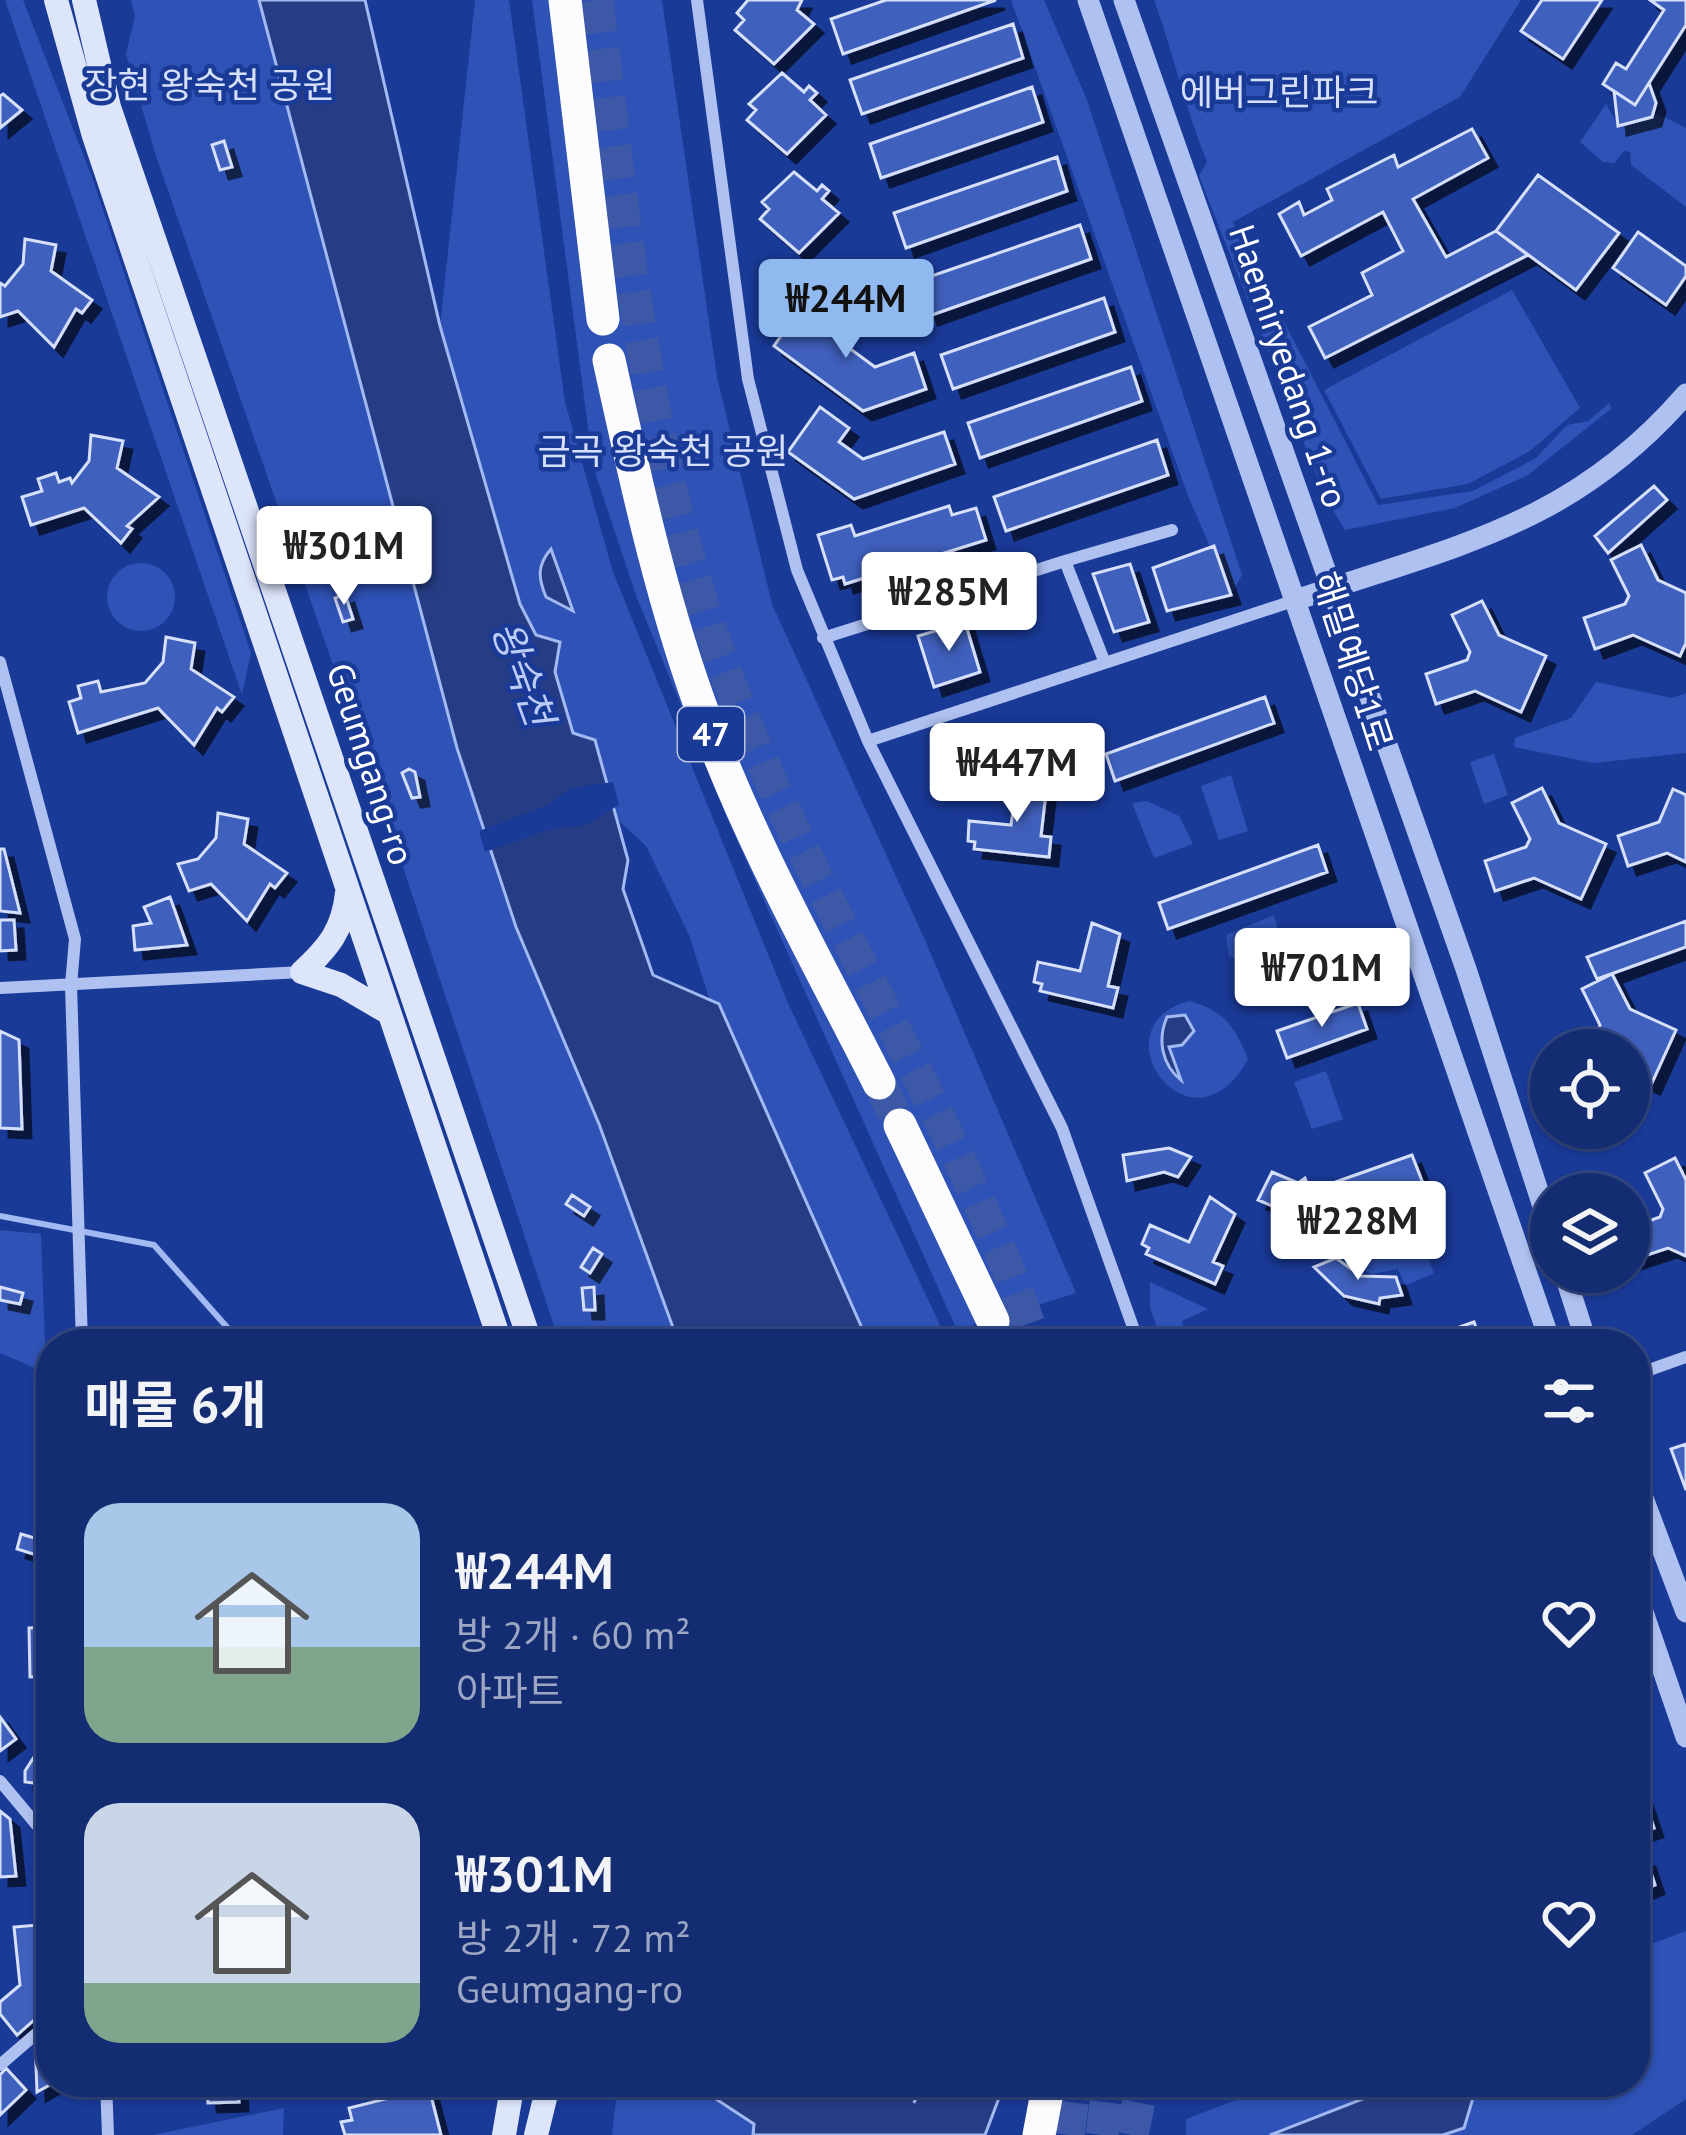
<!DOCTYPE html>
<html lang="ko">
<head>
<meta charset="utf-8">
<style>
	body { margin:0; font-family:"PT Sans","Noto Sans KR",sans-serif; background:#21387a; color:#f1f3f6; height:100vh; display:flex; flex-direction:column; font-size:45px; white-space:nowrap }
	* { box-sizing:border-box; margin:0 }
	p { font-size:39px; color:#9da7c4 }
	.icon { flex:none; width:66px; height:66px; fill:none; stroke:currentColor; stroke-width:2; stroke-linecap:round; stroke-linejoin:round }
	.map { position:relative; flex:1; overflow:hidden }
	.drawer { position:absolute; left:36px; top:1329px; width:1614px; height:768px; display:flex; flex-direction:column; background:#142c72; border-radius:48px; box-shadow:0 3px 9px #0004,0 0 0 3px #334884 }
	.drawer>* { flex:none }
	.buttons { position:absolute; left:1530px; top:1029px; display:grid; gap:24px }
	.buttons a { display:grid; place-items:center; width:120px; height:120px; border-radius:50%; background:#142c72; box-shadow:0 3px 9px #0004,0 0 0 3px #334884; font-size:60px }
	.price { position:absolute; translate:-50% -102px; padding:0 27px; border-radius:12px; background:#fff; color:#222; font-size:39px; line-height:78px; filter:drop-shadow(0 3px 6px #0008) }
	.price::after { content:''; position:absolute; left:50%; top:72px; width:36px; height:27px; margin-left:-18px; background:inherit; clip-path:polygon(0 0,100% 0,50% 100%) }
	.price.on { background:#90b9f0; color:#111 }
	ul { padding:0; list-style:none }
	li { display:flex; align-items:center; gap:36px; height:300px; padding:0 48px }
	li span { display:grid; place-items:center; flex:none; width:336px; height:240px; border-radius:36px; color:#555 }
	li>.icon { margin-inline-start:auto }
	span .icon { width:144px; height:144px; fill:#fffc; stroke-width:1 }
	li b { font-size:51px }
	h2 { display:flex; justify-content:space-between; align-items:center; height:144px; padding:0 48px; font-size:51px }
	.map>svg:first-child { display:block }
	.green { fill:#2e52b5 }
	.water { fill:#263d85; stroke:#a2b9f2; stroke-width:3 }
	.pier { fill:#1a3a98 }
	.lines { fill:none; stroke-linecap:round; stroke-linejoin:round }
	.stream { stroke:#a2b9f2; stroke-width:6 }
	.building { fill:#3f61bd; stroke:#d6e0fb; stroke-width:3; filter:url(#shadow) }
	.trunk-tunnel { stroke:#3c58a7; stroke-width:33; stroke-dasharray:33 16; stroke-linecap:butt }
	.minor { stroke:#afc1f0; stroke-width:12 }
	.tertiary { stroke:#afc1f0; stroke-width:21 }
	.secondary { stroke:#dde5fb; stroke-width:24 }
	.trunk { stroke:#fcfcff; stroke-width:33 }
	.labels { text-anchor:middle; stroke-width:9; stroke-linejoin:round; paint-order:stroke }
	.shield { fill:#1a3a98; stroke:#bac4e0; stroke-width:3 }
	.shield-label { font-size:33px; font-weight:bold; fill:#fff }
	.park-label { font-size:36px; fill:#d6e0fb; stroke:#1a3a98 }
	.street-label { font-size:36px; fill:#fff; stroke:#1a3a98 }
	.water-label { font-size:39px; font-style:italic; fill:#bcccf7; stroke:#1a3a98 }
</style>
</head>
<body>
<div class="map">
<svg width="1686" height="2135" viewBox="0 0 1686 2135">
	<defs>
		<filter id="shadow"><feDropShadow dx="9" dy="9" stdDeviation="0" flood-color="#0009"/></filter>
	</defs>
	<rect width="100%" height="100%" fill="#1a3a98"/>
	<!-- green -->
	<path class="green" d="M5,0H23L93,180L251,653L242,695Z
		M131,0H259L457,748L516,927L599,1124L679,1344H560L399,855L156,156L126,54L135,16Z
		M475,0H509L565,402L613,572L787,1001L949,1344H869L719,1005L710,1001L689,935L646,846L616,818L595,740L573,733L554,672L560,642L536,635L520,604L440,326Z
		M532,0H662L717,377L772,604L924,938L1076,1293L957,1330L727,818L637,598L593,466Z
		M1011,0H1044L1087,100L1242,575L1231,595L1188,496Z
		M1154,0H1521L1460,97L1233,222L1378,505L1473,491L1536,458L1567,425L1588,421L1609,403L1612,408L1528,475L1455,508L1345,530L1326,499L1199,176L1207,162C1185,108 1174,55 1154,0Z
		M1606,104L1619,126L1654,112L1686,128V207L1631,165L1630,152L1624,151L1614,163L1603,162L1580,142Z
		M1512,290L1580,408L1530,451L1468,484L1381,499L1324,390Z
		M107 597a34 34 0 1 1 68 0a34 34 0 1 1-68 0Z
		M1596,682L1672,698L1686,693V753L1594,763L1514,747L1515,738L1571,718Z
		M1494,754L1508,795L1484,804L1470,762Z
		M1231,775L1248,831L1219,840L1201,786Z
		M1147,801L1179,816L1193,844L1154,858L1132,803Z
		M1274,915L1283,949L1251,964L1229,956L1226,935Z
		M1189,1001C1223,1010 1235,1026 1248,1059C1192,1163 1093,1027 1189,1001Z
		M1326,1071L1343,1119L1312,1129L1294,1082Z
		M1413,1219L1434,1273L1405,1286L1398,1269L1371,1274L1334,1251Z
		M0,1230L41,1234L46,1373L0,1353Z
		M1150,1282L1208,1309L1182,1321L1188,1344H1163L1150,1308Z
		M1686,1931V2099L1632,2135H1186V2119L1284,2082H1635V1950Z
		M618,2082H690L755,2124L753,2135H612Z
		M284,2108L283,2135H153Z"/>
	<!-- water -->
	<path class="water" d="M259,0H365L440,326L520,604L536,635L560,642L555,672L573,733L595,740L628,860L623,889L653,975L719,1004L869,1344H679L599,1124L516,927L457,748Z
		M551,549L573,611L546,597C538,578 537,565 551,549Z
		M1185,1015L1194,1031L1182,1045L1169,1047L1181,1080C1162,1065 1157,1040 1167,1017Z
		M690,2082H901L897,2097L904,2082H919L914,2103L923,2082H1005L985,2135H753L754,2124Z
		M1406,2082H1511L1473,2098L1464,2128L1443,2135H1270Z"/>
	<!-- pier -->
	<path class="pier" d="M613,782L619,805L586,825L551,829L485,852L479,831L548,805L571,788Z"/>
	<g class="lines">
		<!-- stream -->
		<path class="stream" d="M0,1216L154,1245L242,1344"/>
	</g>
	<!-- building -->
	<path class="building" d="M748,0H802L797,10L814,24L774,64L735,30L744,20L737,13Z
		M886,0H996L843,54L831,19Z
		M1542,0H1602L1563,59L1521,31Z
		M1686,0V25L1635,105L1603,84L1616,63L1626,69L1664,10L1650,0Z
		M1013,24L1023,58L862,114L850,80Z
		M782,73L804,92L809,86L817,93L810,100L826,115L787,154L747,120L756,110L749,104Z
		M1649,83L1656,103L1652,117L1618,126L1614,91L1635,105Z
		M1032,87L1043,122L881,178L870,144Z
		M3,94L22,110L0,128V96Z
		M1472,129L1488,158L1413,199L1446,257L1496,231L1528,255L1325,358L1309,327L1372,295L1362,273L1403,251L1383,212L1301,256L1279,214L1299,202L1304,215L1332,200L1327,189L1394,155L1398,167Z
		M224,141L232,167L220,170L212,145Z
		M1057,157L1067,191L906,248L894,213Z
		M794,172L817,191L822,185L829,191L822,199L839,213L799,253L760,219L769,209L762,202Z
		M1538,175L1619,233L1576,290L1496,231Z
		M1080,225L1091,259L929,316L917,281Z
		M1638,232L1686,266V276L1666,305L1613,268Z
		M25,239L56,245L51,271L92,300L82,313L76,309L54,347L18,311L0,317V283L5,286L23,264Z
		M809,296L840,319L830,334L875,367L914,353L926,389L863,411L774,346Z
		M1104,298L1115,332L953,389L941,355Z
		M1131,367L1142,401L980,458L968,423Z
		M820,407L849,428L839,442L863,459L944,432L955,464L854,499L788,452Z
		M91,435L123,441L117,468L159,497L127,526L132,529L121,543L84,508L31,525L22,497L42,491L38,479L56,473L59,482L70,478L72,483L89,461Z
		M1157,440L1168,475L1006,531L994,497Z
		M1654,486L1667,500L1608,553L1595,536Z
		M949,506L952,515L976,508L986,540L845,584L843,577L832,580L818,535L851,525L855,536Z
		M322,526L330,550L320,553L312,529Z
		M1641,545L1658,580L1686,593V643L1680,656L1633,635L1595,649L1584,618L1625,604L1629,596L1611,560Z
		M1214,546L1231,595L1167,611L1153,568Z
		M1130,564L1149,622L1114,632L1093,574Z
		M345,594L353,619L343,622L335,598Z
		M1482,601L1499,635L1546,656L1521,712L1475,691L1436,704L1426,674L1467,660L1470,652L1452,615Z
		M965,622L980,672L934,687L918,636Z
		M166,637L195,643L191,669L234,697L222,712L217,708L194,745L158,708L78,733L69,702L81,698L78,686L98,681L101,692L145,683L163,662Z
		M1265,697L1274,723L1115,781L1106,754Z
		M409,769L415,772L420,797L412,798L402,773Z
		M1018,776L1047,784L1041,836L1051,837L1049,857L974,849L975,842L968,841L969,821L1011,825Z
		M1542,788L1559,823L1606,844L1581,899L1534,878L1495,891L1485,861L1526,847L1530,839L1512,803Z
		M1673,789L1686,795V862L1667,853L1628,866L1618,836L1659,822Z
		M218,813L248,819L244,844L287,873L275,888L270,884L247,921L211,884L189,891L178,864L198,859L216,838Z
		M1318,845L1327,872L1168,929L1159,903Z
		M0,849H4L20,913L0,911Z
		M170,897L187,945L135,950L133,926L151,923L144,907Z
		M0,920H14L16,950L0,951Z
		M1686,921V947L1597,979L1587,957Z
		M1092,923L1120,934L1108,986L1118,988L1113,1008L1040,991L1042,984L1034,982L1038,962L1080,971Z
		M1612,974L1630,1009L1676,1030L1651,1085L1629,1075V1050H1557L1597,1033L1600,1025L1582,989Z
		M1358,1003L1367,1029L1287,1058L1277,1031Z
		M0,1031L19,1040L22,1129L0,1128Z
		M1169,1148L1191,1157L1178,1177L1164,1172L1127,1181L1123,1155Z
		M1412,1155L1422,1181L1416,1184L1418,1192L1312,1230L1305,1209L1299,1217L1258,1200L1272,1172L1298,1183L1305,1178L1310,1191Z
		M1675,1158L1686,1180V1256L1668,1248L1629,1261V1228L1660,1217L1663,1209L1645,1173Z
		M572,1195L590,1207L584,1216L566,1204Z
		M1210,1197L1235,1214L1213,1262L1223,1266L1215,1284L1146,1254L1149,1248L1142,1244L1150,1225L1189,1242Z
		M593,1248L602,1254L590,1273L581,1267Z
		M1336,1258L1361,1276L1396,1277L1402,1295L1380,1298L1379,1304L1344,1296L1314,1267Z
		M0,1287L23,1293L20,1304L0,1300Z
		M594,1287L595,1310H584L582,1288Z
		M1474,1322L1482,1344H1411Z
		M1686,1444V1490L1671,1449Z
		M21,1534L48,1542L43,1557L17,1549Z
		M51,1627V1676L30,1677L29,1628Z
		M0,1717L16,1739L0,1751Z
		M51,1752V1785L25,1782V1771L36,1754Z
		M1635,1772L1654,1828L1635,1834Z
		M0,1811L10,1819L16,1876L0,1877Z
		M1646,1858L1655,1885L1635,1893V1862Z
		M51,1924V2005L17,2035L0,2014V2002L20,1985L14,1927Z
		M51,2027L55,2082L37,2092L35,2040Z
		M6,2068L26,2090L0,2115V2075Z
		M207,2082H238L239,2102L208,2103Z
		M429,2088L441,2135H345L341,2122L352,2120L349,2108Z"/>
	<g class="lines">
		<!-- trunk-tunnel -->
		<path class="trunk-tunnel" d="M597,0C625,228 646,460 727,676C814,906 956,1112 1036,1344
			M879,1083L900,1125
			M993,1321L1000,1344
			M1068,2135L1075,2082
			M1102,2135L1109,2082
			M1132,2135L1143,2082"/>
		<!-- minor -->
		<path class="minor" d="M697,0L748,379L797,570L868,741L1062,1128L1139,1344
			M1065,561L1172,530
			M823,638L1065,561L1105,663
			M0,662L75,939L71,985L82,1344
			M868,741L1296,600
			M0,988L302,972
			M1635,1375L1686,1357
			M0,1781L51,1842
			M0,2065L51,2021
			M106,2082L108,2135"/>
		<!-- tertiary -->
		<path class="tertiary" d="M1088,0L1551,1344
			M1124,0L1466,969L1551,1231
			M1296,600C1453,546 1572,526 1686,394
			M1564,1272L1587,1344
			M1635,1477L1686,1612
			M1635,1589L1686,1737"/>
		<!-- secondary -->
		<path class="secondary" d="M56,0L94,136L501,1344
			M84,0L109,107L531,1344
			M347,893C343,930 329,947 302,972L341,985L389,1013
			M504,2135L513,2082
			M536,2135L549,2082"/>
		<!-- trunk -->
		<path class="trunk" d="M565,0L603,319
			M609,360C636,482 662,604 706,721C752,846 819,964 879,1083
			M900,1125L993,1321
			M1039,2135L1049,2082"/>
	</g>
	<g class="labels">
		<!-- shield labels -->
		<rect class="shield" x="678" y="707" width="66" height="54" rx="9"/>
		<g class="shield-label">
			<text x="711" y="746">47</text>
		</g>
		<!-- park labels -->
		<g class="park-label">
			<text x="210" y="98">장현 왕숙천 공원</text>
			<text x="1279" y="105">에버그린파크</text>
			<text x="663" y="464">금곡 왕숙천 공원</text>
		</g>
		<!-- street labels -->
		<g class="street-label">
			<text transform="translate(1289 366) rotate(71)" y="13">Haemiryedang 1-ro</text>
			<text transform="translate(1353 661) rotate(72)" y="13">해밀예당1로</text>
			<text transform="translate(371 764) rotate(72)" y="13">Geumgang-ro</text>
		</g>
		<!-- water labels -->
		<g class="water-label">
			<text transform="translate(523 673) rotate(70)" y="14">왕숙천</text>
		</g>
	</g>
</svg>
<div class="buttons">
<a><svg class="icon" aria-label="locate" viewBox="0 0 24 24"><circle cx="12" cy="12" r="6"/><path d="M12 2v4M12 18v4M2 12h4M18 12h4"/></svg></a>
<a><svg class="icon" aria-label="layers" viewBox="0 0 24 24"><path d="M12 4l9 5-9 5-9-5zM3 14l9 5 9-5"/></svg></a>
</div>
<b class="price on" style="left:846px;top:361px">₩244M</b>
<b class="price" style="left:344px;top:608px">₩301M</b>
<b class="price" style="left:949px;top:654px">₩285M</b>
<b class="price" style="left:1017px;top:825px">₩447M</b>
<b class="price" style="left:1322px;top:1030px">₩701M</b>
<b class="price" style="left:1358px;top:1283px">₩228M</b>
<section class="drawer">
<h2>매물 6개<svg class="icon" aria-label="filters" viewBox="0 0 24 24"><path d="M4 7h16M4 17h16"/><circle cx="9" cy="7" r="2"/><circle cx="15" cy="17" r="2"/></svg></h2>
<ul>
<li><span style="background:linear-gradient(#a9c7e8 60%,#7fa58c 0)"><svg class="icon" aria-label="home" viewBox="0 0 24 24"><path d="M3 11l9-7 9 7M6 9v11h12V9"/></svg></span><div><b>₩244M</b><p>방 2개 · 60 m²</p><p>아파트</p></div><svg class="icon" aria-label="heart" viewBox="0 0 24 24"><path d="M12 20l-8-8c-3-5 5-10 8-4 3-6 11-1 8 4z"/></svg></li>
<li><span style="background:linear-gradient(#c9d6e8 75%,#7fa58c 0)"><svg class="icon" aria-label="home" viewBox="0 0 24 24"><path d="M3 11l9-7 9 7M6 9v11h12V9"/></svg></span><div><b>₩301M</b><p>방 2개 · 72 m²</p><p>Geumgang-ro</p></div><svg class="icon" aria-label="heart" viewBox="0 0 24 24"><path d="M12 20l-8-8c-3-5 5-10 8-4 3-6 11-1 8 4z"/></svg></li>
</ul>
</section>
</div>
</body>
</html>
